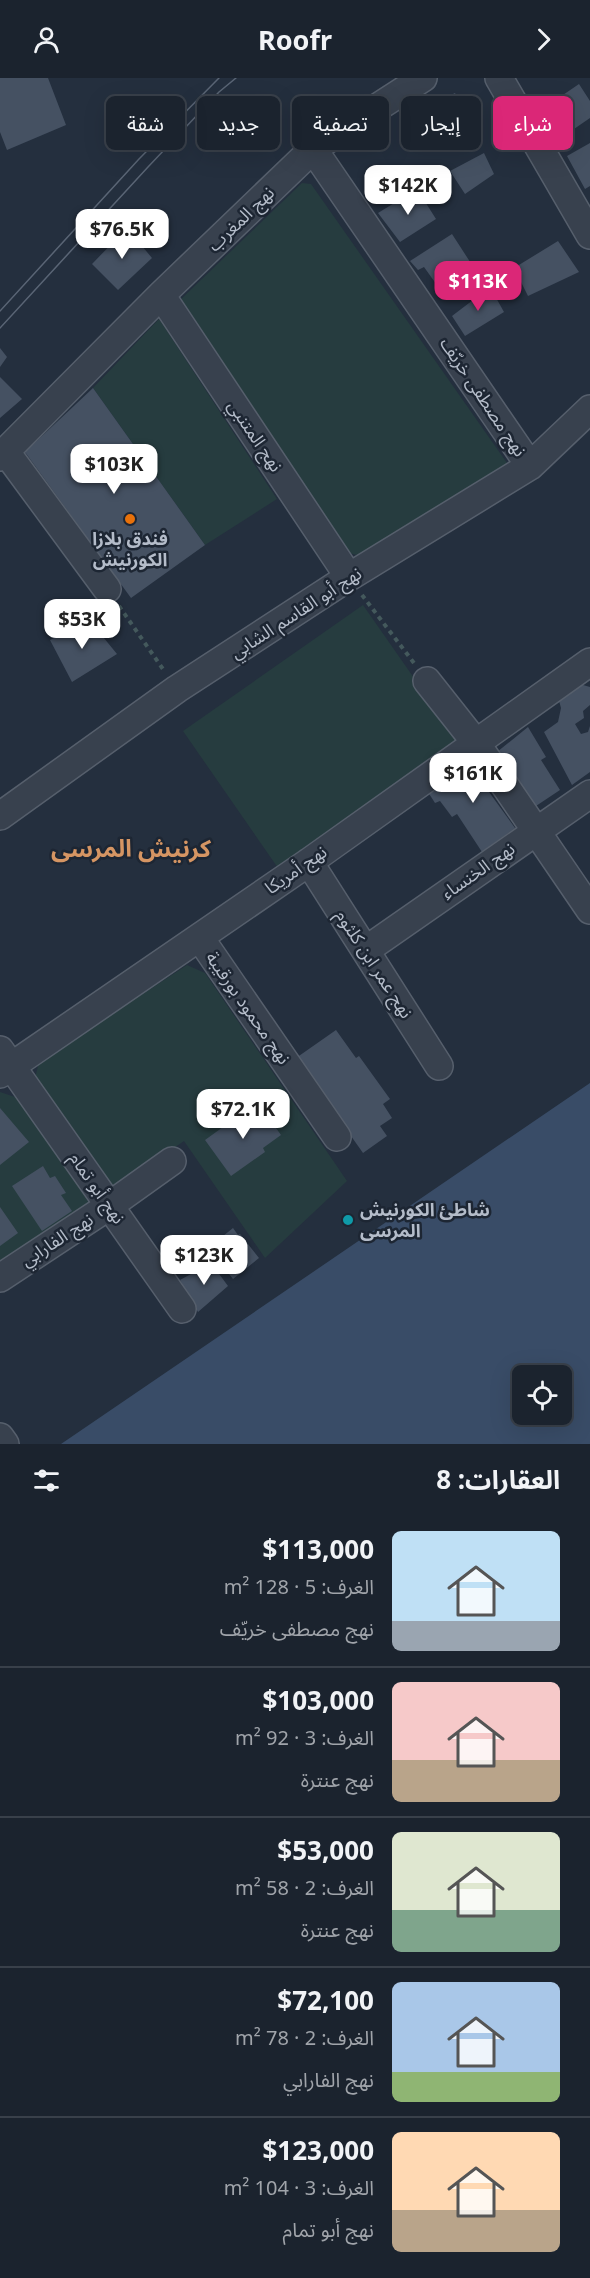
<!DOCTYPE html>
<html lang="ar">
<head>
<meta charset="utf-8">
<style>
	body { margin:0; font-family:"Noto Sans","Noto Sans Arabic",sans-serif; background:#282f3a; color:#f1f3f6; direction:rtl; height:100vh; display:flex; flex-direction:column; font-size:22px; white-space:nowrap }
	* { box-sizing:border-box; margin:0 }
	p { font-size:20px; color:#a0a4aa }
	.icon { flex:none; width:33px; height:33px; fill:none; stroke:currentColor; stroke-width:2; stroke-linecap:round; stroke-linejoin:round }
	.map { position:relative; height:1366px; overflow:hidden; direction:ltr }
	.panel { display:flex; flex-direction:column; background:#1b232e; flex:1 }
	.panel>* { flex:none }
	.hud { position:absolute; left:18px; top:18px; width:555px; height:54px; direction:rtl; display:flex; gap:12px }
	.controls { position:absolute; left:512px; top:1287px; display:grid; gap:12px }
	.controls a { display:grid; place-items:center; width:60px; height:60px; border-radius:9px; background:#1b232e; box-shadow:0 6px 24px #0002,0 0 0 2px #39404a; font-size:30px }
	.price { position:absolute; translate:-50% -51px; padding:0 14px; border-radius:12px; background:#fff; color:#222; font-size:20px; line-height:39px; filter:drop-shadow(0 2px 3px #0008) }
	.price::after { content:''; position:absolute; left:50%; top:36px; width:18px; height:14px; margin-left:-9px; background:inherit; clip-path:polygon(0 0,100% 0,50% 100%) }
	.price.current { background:#db2777; color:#fff }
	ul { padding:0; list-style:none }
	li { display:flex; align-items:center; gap:18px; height:150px; padding:0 30px }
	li+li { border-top:2px solid #39404a }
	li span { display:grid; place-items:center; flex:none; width:168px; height:120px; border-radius:9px; color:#555 }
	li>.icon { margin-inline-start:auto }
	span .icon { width:72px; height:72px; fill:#fffc; stroke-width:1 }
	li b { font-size:26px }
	h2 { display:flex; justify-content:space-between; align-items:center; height:72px; padding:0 30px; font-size:26px }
	.chip { padding:0 21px; border-radius:9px; background:#1b232e; box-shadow:0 6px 24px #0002,0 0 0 2px #39404a; font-size:21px; line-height:54px }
	.chip.current { background:#db2777; color:#fff }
	header { display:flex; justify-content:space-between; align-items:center; height:78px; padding:0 30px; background:#1b232e; font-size:27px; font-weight:700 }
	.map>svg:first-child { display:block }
	.green { fill:#263c3f }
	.water { fill:#394c67; fill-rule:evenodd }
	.building { fill:#455162 }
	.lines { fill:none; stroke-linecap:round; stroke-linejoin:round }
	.minor-casing { stroke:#565f6c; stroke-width:30 }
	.path { stroke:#44595c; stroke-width:4; stroke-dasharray:4.5 4.5; stroke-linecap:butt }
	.minor { stroke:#38414e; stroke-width:27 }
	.tram { stroke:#5a6575; stroke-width:1.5 }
	.food-dot { fill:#e8710a; stroke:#1d2633; stroke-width:2 }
	.culture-dot { fill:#0f9aa8; stroke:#1d2633; stroke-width:2 }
	.labels { text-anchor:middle; stroke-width:5; stroke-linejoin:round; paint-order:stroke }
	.street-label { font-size:18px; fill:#b4bcc9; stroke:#1d2633 }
	.poi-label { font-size:18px; font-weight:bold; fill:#b4bcc9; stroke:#1d2633 }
	.district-label { font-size:24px; font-weight:bold; fill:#d59563; stroke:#1d2633 }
</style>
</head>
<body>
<header><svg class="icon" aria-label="forward" viewBox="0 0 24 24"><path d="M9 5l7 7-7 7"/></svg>Roofr<svg class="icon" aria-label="person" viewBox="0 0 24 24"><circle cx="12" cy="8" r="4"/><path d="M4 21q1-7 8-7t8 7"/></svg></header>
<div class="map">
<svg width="590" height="1366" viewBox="0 0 590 1366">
	<rect width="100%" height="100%" fill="#242f3e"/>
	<!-- green -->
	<path class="green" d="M302,105L311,106L507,385L505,393L365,479L349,475L178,224Z
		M159,241L277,421L205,467L93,310Z
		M363,527L458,663L278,790L183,653Z
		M187,887L205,895L347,1103L265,1180L184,1063L114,1111L34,1004L39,984Z
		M0,1014L21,1021L88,1123L86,1137L0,1193Z"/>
	<!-- water -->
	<path class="water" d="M590,1005V1366H61ZM522,1298H561V1336H522Z"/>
	<!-- building -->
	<path class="building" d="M0,0H48L66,47L7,72L0,54Z
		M579,6L590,23V40L558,62L538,34Z
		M455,15L471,47L434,72L412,36Z
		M590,65V108L585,111L567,78Z
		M484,75L494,96L465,116L450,93Z
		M417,111L436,141L400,164L378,135Z
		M127,150L152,180L118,212L92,186Z
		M452,156L474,190L439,210L424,189L418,192L410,183Z
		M558,163L579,194L528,218L514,190Z
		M490,209L504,234L465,258L452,238Z
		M0,270L7,279L0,289Z
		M0,299L22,321L0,340Z
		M93,310L205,467L131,520L25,374Z
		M90,543L117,576L72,604L50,562Z
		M579,602L583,607L590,609V627L583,633L584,640L575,646L581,656L588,654L590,648V694L572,707L544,654L558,644L561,630L558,619Z
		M528,649L546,679L541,682L560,712L533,730L497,674Z
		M473,680L494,709L489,714L515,750L482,774L457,736L452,739L440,723L435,725L426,711Z
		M336,952L356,980L359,978L390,1021L383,1026L392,1040L380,1048L387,1058L363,1075L296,980Z
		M261,1029L281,1057L263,1070L265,1074L231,1098L205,1062L241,1036L245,1042Z
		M0,1030L29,1064L0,1087Z
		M43,1088L50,1100L55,1098L66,1115L61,1117L72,1133L42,1153L12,1108Z
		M0,1129L18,1155L0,1168Z
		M233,1150L238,1157L240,1156L259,1180L233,1201L217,1181L227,1173L218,1162Z
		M211,1185L228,1208L198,1234L180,1202Z"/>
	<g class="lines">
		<!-- minor casing -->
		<g class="minor-casing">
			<path id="minor" d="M499,0L590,157
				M313,71L530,388
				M161,217L349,499
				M6,374L107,511
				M0,379L161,217L313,71L423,0
				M427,603L476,665L590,832
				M0,738L177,611L349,499L530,388L590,331
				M309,784L439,988
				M200,860L337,1059
				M366,872L590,716
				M0,972L182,1231
				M0,996L309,784L590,584
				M0,1200L109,1128L172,1083
				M0,1359L5,1366"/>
		</g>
		<!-- path -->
		<path class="path" d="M362,517L414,585
			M119,528L165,594"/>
		<!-- minor -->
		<use href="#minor" class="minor"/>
		<!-- tram -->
		<path class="tram" d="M0,233L139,81L219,0
			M0,250L148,89L219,14L236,0"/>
	</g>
	<!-- markers -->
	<circle class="food-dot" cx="130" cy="441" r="6"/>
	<circle class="culture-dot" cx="348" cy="1142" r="6"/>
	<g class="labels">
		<!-- street labels -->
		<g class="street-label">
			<text transform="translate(241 141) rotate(-44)" y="6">نهج المغرب</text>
			<text transform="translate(483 319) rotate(56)" y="6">نهج مصطفى خريّف</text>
			<text transform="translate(255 358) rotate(56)" y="6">نهج المتنبي</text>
			<text transform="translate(296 535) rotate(-33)" y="6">نهج أبو القاسم الشابي</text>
			<text transform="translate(296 792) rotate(-35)" y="6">نهج أمريكا</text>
			<text transform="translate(478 793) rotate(-35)" y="6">نهج الخنساء</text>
			<text transform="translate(374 886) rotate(57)" y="6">نهج عمر ابن كلثوم</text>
			<text transform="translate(248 930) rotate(55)" y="6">نهج محمود بورقيبة</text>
			<text transform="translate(97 1110) rotate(55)" y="6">نهج أبو تمام</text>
			<text transform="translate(57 1162) rotate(-33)" y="6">نهج الفارابي</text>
		</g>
		<!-- poi labels -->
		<g class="poi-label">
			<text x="130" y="467">فندق بلازا<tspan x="130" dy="21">الكورنيش</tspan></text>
			<text x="360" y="1138" text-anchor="start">شاطئ الكورنيش<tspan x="360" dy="21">المرسى</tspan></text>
		</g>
		<!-- district labels -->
		<g class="district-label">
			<text x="131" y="779">كرنيش المرسى</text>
		</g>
	</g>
</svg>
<div class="controls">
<a><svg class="icon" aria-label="locate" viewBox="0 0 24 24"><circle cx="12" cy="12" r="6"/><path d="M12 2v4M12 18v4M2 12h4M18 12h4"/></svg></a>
</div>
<b class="price" style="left:408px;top:138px">$142K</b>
<b class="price" style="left:122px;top:182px">$76.5K</b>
<b class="price current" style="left:478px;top:234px">$113K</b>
<b class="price" style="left:114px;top:417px">$103K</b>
<b class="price" style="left:82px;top:572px">$53K</b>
<b class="price" style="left:473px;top:726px">$161K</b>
<b class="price" style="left:243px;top:1062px">$72.1K</b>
<b class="price" style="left:204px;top:1208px">$123K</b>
<div class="hud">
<a class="chip current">شراء</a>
<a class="chip">إيجار</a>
<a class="chip">تصفية</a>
<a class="chip">جديد</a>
<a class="chip">شقة</a>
</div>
</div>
<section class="panel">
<h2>العقارات: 8<svg class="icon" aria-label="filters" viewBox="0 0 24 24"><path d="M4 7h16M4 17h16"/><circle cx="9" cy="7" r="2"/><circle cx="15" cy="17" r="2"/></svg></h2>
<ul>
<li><span style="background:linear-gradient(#bfe0f5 75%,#9aa5b1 0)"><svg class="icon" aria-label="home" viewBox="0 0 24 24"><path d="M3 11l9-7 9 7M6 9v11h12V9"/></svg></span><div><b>$113,000</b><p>الغرف: 5 · 128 m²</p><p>نهج مصطفى خريّف</p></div></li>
<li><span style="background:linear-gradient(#f6c9c9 65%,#b9a48a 0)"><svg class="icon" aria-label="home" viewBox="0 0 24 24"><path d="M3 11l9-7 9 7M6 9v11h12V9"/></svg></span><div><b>$103,000</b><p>الغرف: 3 · 92 m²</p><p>نهج عنترة</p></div></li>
<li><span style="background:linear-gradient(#dfe7d0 65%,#7fa58c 0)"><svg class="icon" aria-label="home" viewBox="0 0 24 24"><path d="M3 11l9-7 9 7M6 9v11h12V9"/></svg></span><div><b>$53,000</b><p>الغرف: 2 · 58 m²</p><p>نهج عنترة</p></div></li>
<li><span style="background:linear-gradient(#a9c7e8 75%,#8fb573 0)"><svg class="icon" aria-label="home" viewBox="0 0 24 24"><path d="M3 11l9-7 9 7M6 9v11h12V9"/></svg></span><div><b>$72,100</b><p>الغرف: 2 · 78 m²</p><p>نهج الفارابي</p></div></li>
<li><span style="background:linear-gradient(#ffd9b3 65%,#b9a48a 0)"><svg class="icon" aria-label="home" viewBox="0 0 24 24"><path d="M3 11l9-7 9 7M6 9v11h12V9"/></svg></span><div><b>$123,000</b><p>الغرف: 3 · 104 m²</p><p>نهج أبو تمام</p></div></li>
</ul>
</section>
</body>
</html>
